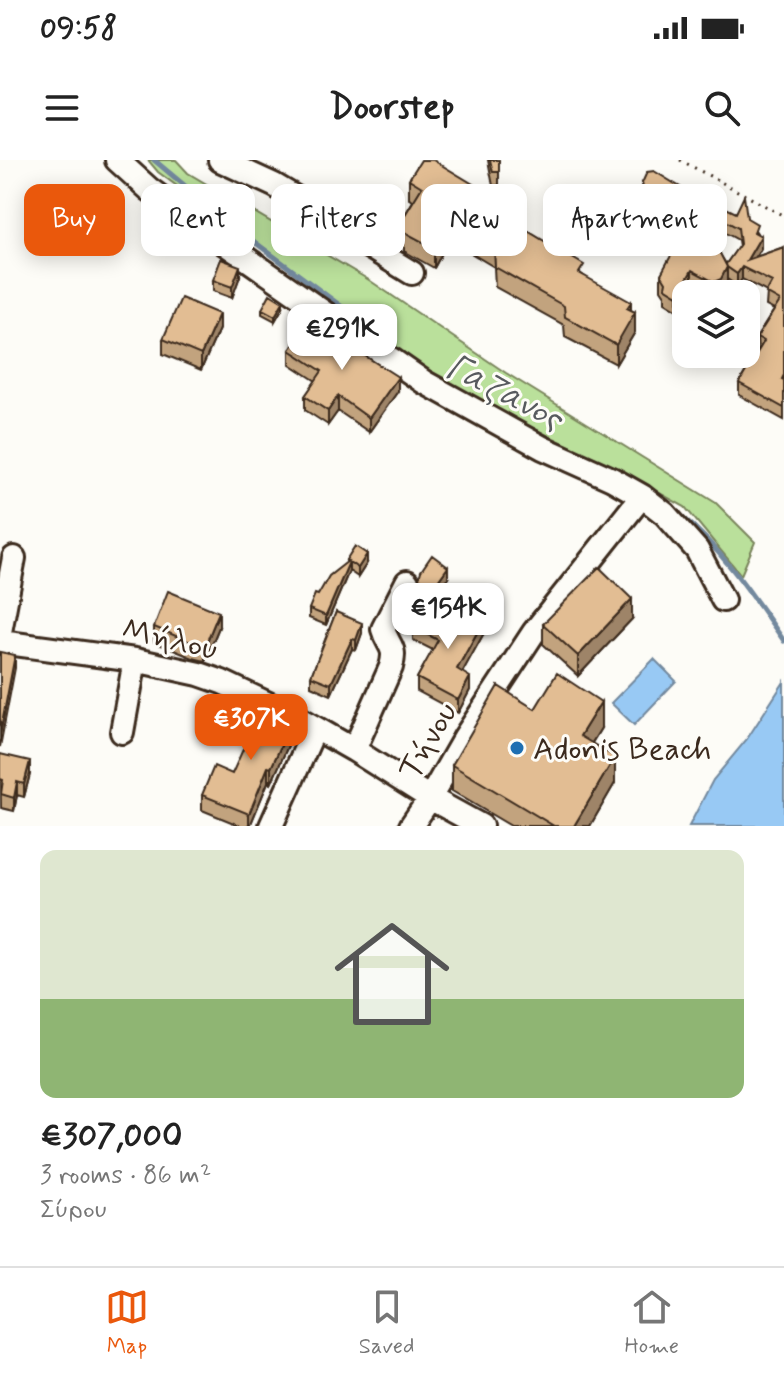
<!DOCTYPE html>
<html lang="en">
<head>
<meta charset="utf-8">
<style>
	body { margin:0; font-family:Mynerve,sans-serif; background:#f2f2f2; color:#222; height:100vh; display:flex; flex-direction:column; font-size:30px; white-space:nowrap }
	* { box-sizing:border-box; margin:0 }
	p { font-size:26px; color:#767676 }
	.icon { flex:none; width:44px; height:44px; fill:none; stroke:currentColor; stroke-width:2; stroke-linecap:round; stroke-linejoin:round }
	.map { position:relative; height:666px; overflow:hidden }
	.sheet { display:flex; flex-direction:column; background:#fff; flex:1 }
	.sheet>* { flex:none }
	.guide { position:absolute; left:24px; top:24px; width:736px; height:72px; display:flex; gap:16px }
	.controls { position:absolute; left:672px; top:120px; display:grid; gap:16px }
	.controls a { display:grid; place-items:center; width:88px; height:88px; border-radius:16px; background:#fff; box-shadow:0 4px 20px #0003; font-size:40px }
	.price { position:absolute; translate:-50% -68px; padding:0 18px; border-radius:16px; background:#fff; color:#222; font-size:26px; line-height:52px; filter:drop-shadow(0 2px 4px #0008) }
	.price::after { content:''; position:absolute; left:50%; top:48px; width:24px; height:18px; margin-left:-12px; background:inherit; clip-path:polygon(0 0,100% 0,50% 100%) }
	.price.current { background:#ea580c; color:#fff }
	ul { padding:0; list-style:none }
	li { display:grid; align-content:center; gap:16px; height:424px; padding:0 40px }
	li span { display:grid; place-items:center; height:248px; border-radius:16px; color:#555 }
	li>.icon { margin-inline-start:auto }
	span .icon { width:144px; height:144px; fill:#fffc; stroke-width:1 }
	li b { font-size:34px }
	.chip { padding:0 28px; border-radius:16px; background:#fff; box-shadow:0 4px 20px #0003; font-size:28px; line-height:72px }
	.chip.current { background:#ea580c; color:#fff }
	.status { display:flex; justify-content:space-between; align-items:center; height:56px; padding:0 40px; background:#fff; direction:ltr }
	.status svg { height:22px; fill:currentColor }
	header { display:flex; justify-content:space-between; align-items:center; height:104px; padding:0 40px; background:#fff; font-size:36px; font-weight:700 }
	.menu { display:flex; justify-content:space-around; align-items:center; height:112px; border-top:2px solid #e0e0e0; background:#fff; font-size:22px; color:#767676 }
	.menu a { display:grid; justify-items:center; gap:4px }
	.menu .current { color:#ea580c }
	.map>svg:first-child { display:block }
	.green { fill:#bae09b; stroke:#7a855c; stroke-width:2 }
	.water { fill:#98c9f4; stroke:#73899e; stroke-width:2 }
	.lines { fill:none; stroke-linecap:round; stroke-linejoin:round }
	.stream { stroke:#73899e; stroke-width:5 }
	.minor-casing { stroke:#3b2a1e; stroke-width:28 }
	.path { stroke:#3b2a1e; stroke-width:3; stroke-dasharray:2 6; stroke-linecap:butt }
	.minor { stroke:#fdfcf7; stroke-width:22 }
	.wall { fill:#c2a37e; stroke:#3b2a1e; stroke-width:2; fill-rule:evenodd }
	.shaded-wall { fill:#9e8467; stroke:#3b2a1e; stroke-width:2 }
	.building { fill:#e2bd93; stroke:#3b2a1e; stroke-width:2 }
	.poi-dot { fill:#1f6fb2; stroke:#fdfcf7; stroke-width:3 }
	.labels { text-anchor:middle; stroke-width:6; stroke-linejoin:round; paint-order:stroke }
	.street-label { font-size:32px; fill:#3b2a1e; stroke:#fdfcf7 }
	.poi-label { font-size:32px; fill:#3b2a1e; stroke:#fdfcf7; text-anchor:start }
	.water-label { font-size:34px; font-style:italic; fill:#575a5e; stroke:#fdfcf7 }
</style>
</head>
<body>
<div class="status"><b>09:58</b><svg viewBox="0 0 49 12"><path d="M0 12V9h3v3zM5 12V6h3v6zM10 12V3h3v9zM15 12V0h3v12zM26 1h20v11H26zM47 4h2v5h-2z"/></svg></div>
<header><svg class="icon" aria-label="menu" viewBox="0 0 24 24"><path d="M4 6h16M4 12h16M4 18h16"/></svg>Doorstep<svg class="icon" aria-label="search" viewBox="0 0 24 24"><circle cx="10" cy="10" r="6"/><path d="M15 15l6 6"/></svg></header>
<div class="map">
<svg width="784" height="666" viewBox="0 0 784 666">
	<rect width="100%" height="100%" fill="#fdfcf7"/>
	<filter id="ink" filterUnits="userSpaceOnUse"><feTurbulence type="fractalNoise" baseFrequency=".0125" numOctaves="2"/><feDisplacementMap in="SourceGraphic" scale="16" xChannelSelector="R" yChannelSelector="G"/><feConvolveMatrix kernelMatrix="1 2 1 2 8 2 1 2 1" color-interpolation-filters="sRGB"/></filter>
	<g filter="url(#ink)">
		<!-- green -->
		<path class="green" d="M148,0H176L188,13L369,120L506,213L716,343L755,382L741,415L685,347L607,304L450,228L158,12Z"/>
		<!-- water -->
		<path class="water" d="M654,499L676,521L634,565L611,543Z
			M784,522V666H689L713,620L747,579Z"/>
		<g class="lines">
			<!-- stream -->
			<path class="stream" d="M154,0L233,66L353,155L378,178
				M679,354C722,389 753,436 784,481"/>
			<!-- minor casing -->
			<g class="minor-casing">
				<path id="minor" d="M117,0L149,29L204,69L424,222L543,288L612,319L642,336L665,354L697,390L723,440
					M220,0L274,25L313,48L345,72L412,113
					M0,472L14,398
					M0,482L135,500L199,514L222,522L298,558L354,590L430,638L481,666
					M122,572L135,500
					M354,590L391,507C397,486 388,487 383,469L407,422
					M271,666L315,568
					M411,666L430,638L465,577L534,472L642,336"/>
			</g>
			<!-- path -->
			<path class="path" d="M680,0L784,56"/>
			<!-- minor -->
			<use href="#minor" class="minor"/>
		</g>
		<!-- wall -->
		<path class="wall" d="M488,0H499V25L493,26Z
			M409,19L523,68L584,116L631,150L635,172L616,204L565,177L564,165L495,127L494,107L449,80L434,108L404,91L403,58L413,41L409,39Z
			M642,23L708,44L747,58L757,73L761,88L756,97L784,87V260L739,235V223L758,190L757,177L774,150L766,146L767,132L742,119L737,126L727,119V122L721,134H709L692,125L686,134L678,150L665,142V135L661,129V114L684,84L695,78L676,67V57L643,40ZM720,70L738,80L739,86L726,104L708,75L709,72Z
			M240,116L232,138L213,131V120Z
			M283,147L275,161L262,154V149Z
			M219,169L201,210L163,194V179Z
			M290,190L398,231L369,272L338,251L328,265L305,250V236L316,221L290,204Z
			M346,400L367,403L358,417L349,411L326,465L309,458V449L318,435L346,403Z
			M419,418H448L433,438L419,429Z
			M336,452L362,473L356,490L352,489L331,535L311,526V516Z
			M632,459L578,516L543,484V464Z
			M154,467H219L205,501L193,498L154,482Z
			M413,467H454L484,473L462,512L470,530L458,553L417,531V518L433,490L413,480Z
			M535,549L601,568L592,583L615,623L590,666H511L452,631V605Z
			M294,572L271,624L268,622L250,666H241L202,650V635Z
			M0,594L30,614L24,637L17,635L14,651L1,648Z"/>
		<!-- shaded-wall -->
		<path class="shaded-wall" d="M523,54V74L518,65Z
			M449,60V80L434,108V88Z
			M709,60V72L705,84V71Z
			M761,76V88L748,110L747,100Z
			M240,106V116L232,138V127Z
			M727,107V122L721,134H714V122Z
			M742,107V119L737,126V114Z
			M692,110V125L686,134L678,150V135Z
			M283,142V147L275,161V156Z
			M631,142V159L635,152V172L616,204V185L627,148Z
			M219,154V169L201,210V195Z
			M398,217V231L369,272V258Z
			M338,236V251L328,265V251Z
			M367,394V403L358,417V408Z
			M349,402V411L326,465V456Z
			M448,407V418L433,438V428Z
			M632,439V459L578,516V496Z
			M219,452V467L205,501V486Z
			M484,460V473L457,522V509Z
			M362,463V473L356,490V480Z
			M352,479V489L331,535V524Z
			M15,495V508L0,587V574Z
			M470,517V530L458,553V540Z
			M601,542V568L580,602V576Z
			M294,557V572L271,624V608Z
			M615,597V623L590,666H574Z
			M30,601V614L24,637V624Z
			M268,607V622L250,666H249V654Z
			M17,622V635L14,651V638Z"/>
		<!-- building -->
		<path class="building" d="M421,0H433L523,54L518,65L584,105L579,113L631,142L627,148L635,152L616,185L565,157L564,146L495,107L494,87L449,60L434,88L404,72L403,58L422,27L409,19Z
			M490,0H499V12H493Z
			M654,11L708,44L710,40L736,53L744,36L747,58L757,64L754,72L761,76L747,100L784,87V215L782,219L784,220V248L739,223L764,181L757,177L780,141L766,133L772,122L742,107L737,114L727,107L726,104L740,84L738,68L720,58L709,60L705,71L676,55L679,47L643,28L642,23L647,12Z
			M705,72L712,78L727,107L721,119L714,122L692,110L678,135L665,127L666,122L661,114L679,81L684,84Z
			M221,99L240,106L232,127L213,120Z
			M270,134L283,142L275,156L262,149Z
			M181,138L219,154L201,195L163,179Z
			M309,160L398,217L369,258L338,236L328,251L305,236L322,211L290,190Z
			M355,386L367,394L358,408L349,402L326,456L309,449L315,434L318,435L329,416L348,401L346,400Z
			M432,395L448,407L433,428L419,418L421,411Z
			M599,407L632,439L578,496L543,464Z
			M168,431L219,452L205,486L193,483L154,467Z
			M464,449L484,460L457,509L470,517L458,540L417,518L438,480L413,467L422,451L454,467Z
			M336,452L362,463L356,480L352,479L331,524L311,516Z
			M0,492L15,495L0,574Z
			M557,513L601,542L580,576L615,597L574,666H554L452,605L498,526L535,549Z
			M264,542L294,557L271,608L268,607L249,654L202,635L214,606L232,614Z
			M0,594L30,601L24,624L17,622L14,638L1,634L3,620L0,619Z"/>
	</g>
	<!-- markers -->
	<circle class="poi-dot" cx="517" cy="588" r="8"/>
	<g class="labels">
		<!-- street labels -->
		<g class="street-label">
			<text transform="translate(170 478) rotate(13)" y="11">Μήλου</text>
			<text transform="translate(427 580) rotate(-59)" y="11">Τήνου</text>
		</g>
		<!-- poi labels -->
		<g class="poi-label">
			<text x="533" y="599">Adonis Beach</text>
		</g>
		<!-- water labels -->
		<g class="water-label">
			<text transform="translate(505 231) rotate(27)" y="12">Γαζανος</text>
		</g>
	</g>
</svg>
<div class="controls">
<a><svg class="icon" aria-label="layers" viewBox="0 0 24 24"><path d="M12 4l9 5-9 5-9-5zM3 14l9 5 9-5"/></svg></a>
</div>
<b class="price" style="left:342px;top:212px">€291K</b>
<b class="price" style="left:448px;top:491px">€154K</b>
<b class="price current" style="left:251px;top:602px">€307K</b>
<div class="guide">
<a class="chip current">Buy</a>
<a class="chip">Rent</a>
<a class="chip">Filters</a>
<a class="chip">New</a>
<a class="chip">Apartment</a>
</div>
</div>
<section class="sheet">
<ul>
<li><span style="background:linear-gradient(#dfe7d0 60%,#8fb573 0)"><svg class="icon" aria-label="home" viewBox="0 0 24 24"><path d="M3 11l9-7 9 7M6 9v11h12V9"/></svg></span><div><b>€307,000</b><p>3 rooms · 86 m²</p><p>Σύρου</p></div></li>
</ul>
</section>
<nav class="menu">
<a class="current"><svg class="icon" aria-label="map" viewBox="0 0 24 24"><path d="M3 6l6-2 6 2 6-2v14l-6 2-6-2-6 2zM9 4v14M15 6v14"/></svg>Map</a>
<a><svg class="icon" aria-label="saved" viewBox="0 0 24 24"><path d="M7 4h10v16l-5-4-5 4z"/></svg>Saved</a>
<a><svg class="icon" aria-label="home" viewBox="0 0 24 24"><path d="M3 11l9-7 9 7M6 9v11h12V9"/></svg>Home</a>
</nav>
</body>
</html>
